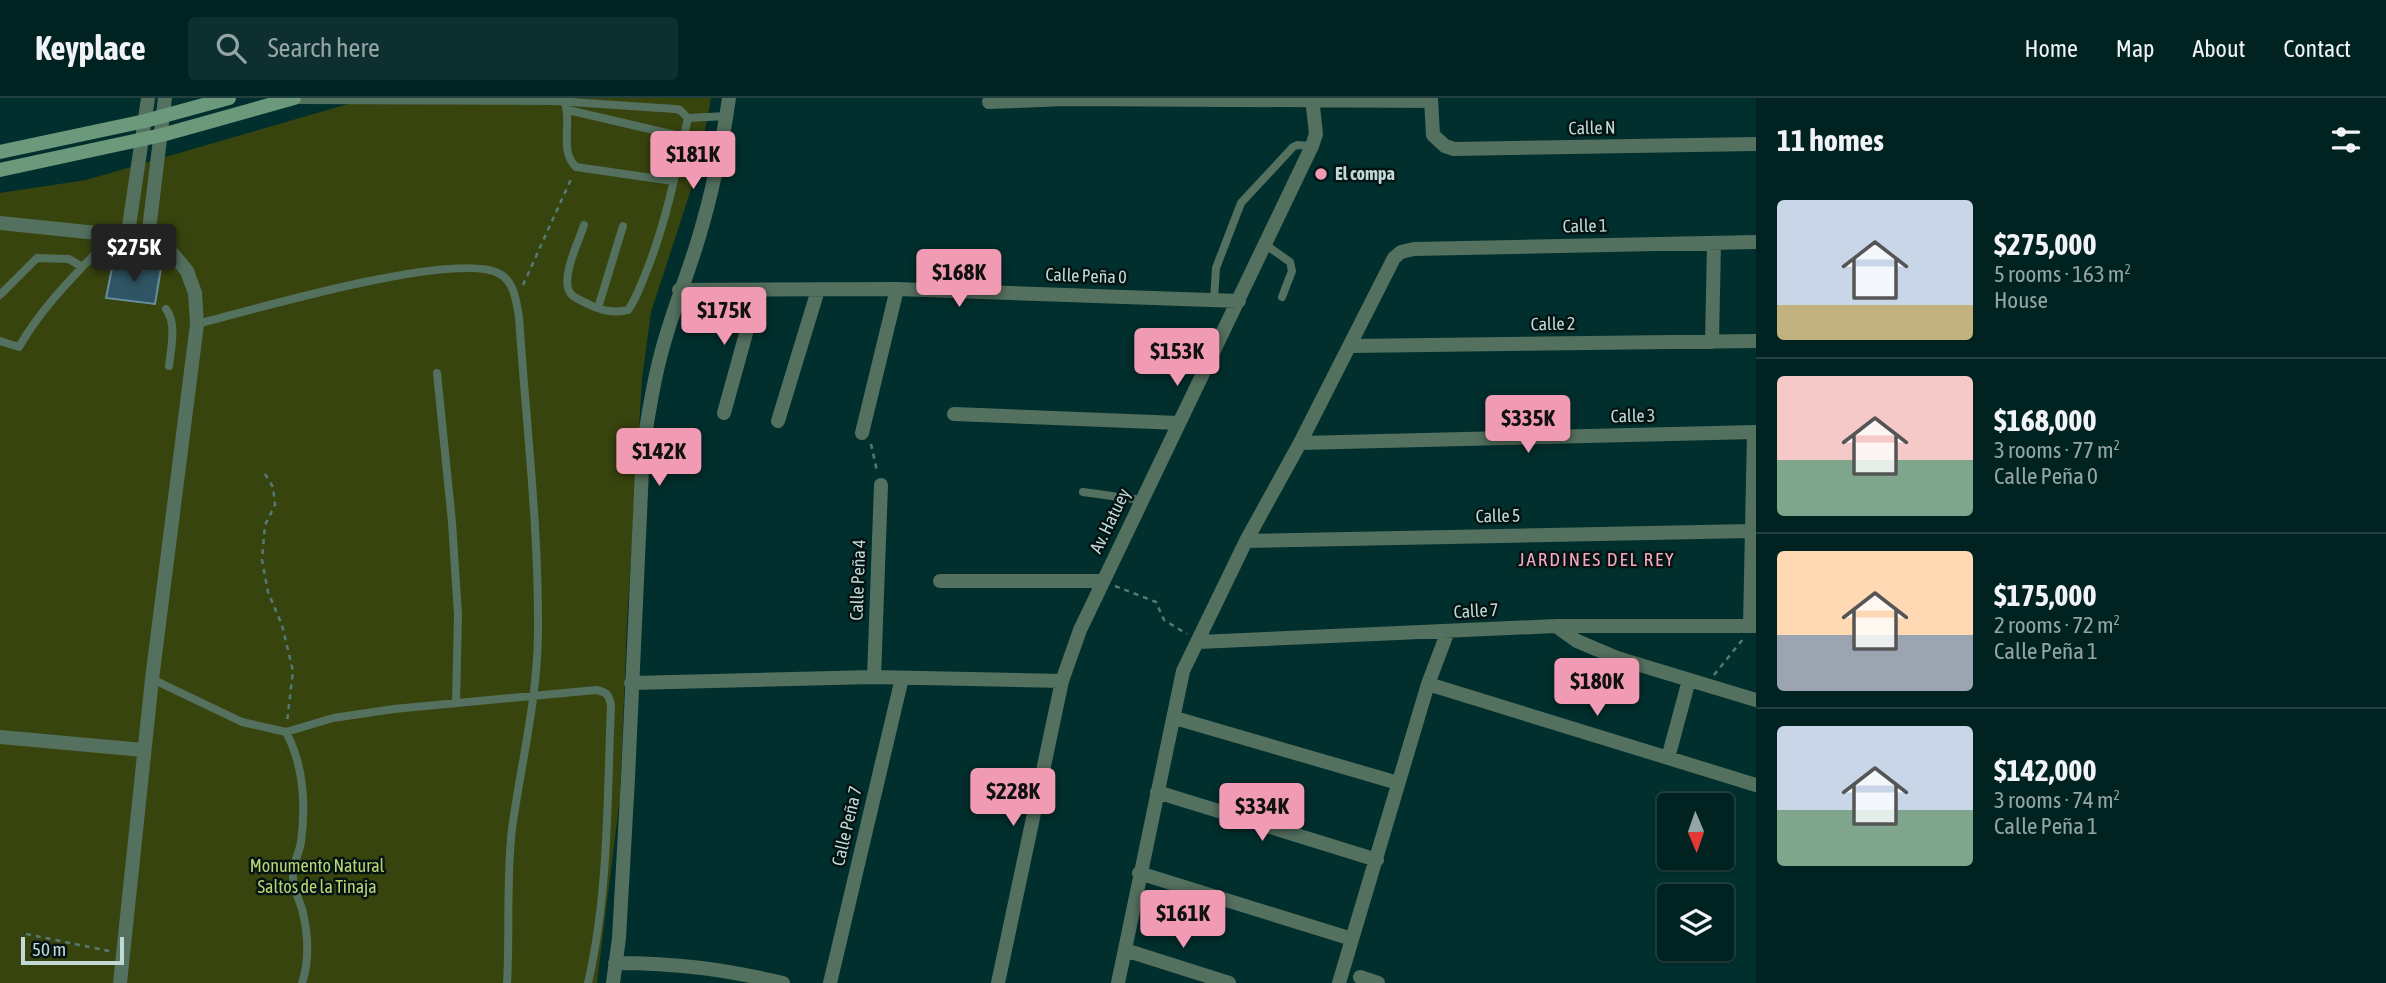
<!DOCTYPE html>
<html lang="en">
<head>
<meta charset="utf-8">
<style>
	body { margin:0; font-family:"Asap Condensed",sans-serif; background:#0e2f2f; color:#f1f3f6; height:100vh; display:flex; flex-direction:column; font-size:26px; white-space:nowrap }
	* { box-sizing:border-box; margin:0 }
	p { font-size:23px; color:#95a4a5 }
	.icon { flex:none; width:38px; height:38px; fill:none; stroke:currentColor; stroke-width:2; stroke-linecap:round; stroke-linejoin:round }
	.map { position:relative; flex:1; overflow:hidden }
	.details { display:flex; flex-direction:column; background:#002322; width:630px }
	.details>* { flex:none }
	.needle { width:46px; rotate:178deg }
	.controls { position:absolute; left:1657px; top:695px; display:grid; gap:14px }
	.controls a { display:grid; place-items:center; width:77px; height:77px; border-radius:7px; background:#002322; box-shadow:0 2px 5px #0004,0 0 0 2px #224040; font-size:35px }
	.scale { position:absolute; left:21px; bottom:18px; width:103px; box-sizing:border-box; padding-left:7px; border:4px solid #c2d9d7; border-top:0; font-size:19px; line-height:24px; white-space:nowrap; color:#c2d9d7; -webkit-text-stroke:5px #031413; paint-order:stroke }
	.price { position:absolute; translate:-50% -60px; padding:0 16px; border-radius:7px; background:#f19ab3; color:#111; font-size:23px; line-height:46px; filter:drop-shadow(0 2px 4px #0008) }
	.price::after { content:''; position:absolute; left:50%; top:42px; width:21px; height:16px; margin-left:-10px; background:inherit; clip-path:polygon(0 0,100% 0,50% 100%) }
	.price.active { background:#222; color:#fff }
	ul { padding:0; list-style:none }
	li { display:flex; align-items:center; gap:21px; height:175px; padding:0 21px }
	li+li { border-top:2px solid #224040 }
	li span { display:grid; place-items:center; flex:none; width:196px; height:140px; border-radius:7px; color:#555 }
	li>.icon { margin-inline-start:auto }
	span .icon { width:84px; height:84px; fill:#fffc; stroke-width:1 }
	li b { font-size:30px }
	h2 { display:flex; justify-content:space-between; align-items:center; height:84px; padding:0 21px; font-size:30px }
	header { display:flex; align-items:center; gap:42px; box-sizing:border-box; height:98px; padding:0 35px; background:#002322; border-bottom:2px solid #224040 }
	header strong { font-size:33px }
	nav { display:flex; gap:38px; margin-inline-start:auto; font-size:24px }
	.search { width:490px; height:63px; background:#0e2f2f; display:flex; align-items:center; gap:18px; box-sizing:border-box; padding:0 24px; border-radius:7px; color:#95a4a5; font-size:26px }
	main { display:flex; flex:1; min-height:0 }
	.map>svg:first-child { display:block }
	.green { fill:#38440e }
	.building { fill:#2f5564; stroke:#668e9e; stroke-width:2 }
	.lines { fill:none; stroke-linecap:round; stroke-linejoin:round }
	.path { stroke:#557977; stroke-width:2.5; stroke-dasharray:5 5; stroke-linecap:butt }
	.lane { stroke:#54705e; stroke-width:8 }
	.street { stroke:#54705e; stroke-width:14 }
	.secondary { stroke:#6c997b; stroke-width:14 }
	.poi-dot { fill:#f19ab3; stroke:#031413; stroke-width:2.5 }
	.labels { text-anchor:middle; stroke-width:5; stroke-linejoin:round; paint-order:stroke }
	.street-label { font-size:18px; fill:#c2d9d7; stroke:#031413 }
	.poi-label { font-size:18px; font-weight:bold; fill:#c2d9d7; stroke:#031413; text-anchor:start }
	.park-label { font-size:18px; fill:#bcd573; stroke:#031413 }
	.neighbourhood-label { font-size:19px; letter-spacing:2px; fill:#faa8bf; stroke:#031413 }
</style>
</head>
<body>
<header>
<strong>Keyplace</strong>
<div class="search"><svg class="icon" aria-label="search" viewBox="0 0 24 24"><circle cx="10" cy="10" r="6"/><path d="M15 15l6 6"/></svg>Search here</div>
<nav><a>Home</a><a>Map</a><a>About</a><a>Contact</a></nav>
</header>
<main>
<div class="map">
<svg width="1756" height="885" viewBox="0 0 1756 885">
	<rect width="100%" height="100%" fill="#002f2d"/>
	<!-- green -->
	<path class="green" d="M369,0H711L698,70L651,214L642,281L627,525L620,699L597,885H0V95L86,82Z"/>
	<!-- building -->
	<path class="building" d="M113,165L138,172L161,170L155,206L106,200Z"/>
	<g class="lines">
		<!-- path -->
		<path class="path" d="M523,187L572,79
			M871,346L877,373
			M265,376L273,389L275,407L265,427L262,462L268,494L282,527L293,573L287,624
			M1115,488L1156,504L1164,522L1187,536
			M1714,577L1743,541
			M26,836L109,853"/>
		<!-- lane -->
		<path class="lane" d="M291,2L556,3L675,11L680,12L688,20C677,70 666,124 647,172C641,186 637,200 628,212C615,215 602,213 590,207C585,204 575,201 571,196C559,182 579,143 584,127
			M565,5C572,26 559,53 576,69L673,83
			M568,12L684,39
			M688,20L727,18
			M1266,147L1290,164L1292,173L1282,199
			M105,149C126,167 150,173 173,156
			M0,197L37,160L69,161L82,169
			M1214,202L1216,170L1241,105L1293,49L1297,47L1312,48
			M598,210L623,128
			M166,211C177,225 171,250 169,268
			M197,226C252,212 458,151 500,176C515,185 516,203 519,219C526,324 539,431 538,537C537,604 521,665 512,731C506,782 510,834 507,885
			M0,243L19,249C38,216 63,189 89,162C98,152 109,147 116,135
			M437,275L452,424L458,517L456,605
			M1083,394L1141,402
			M152,581L242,624L286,634L333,620L394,611L596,592C607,594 609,597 611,607C607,700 609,794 588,885
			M286,634C304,668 306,706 301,744C299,756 292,767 293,780C293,790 299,801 302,811C308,834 310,862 302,885"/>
		<!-- street -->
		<path class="street" d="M1431,0L1433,37L1445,48L1454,51L1756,46
			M989,4L1066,1L1431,3
			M0,125L97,135H128L148,140L173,156L187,173L195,195L197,226L152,581L120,885
			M128,135L148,0
			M148,140L165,0
			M679,192L897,191L1239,203
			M1712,244L1714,145
			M1350,248L1756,243
			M724,315L758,192
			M954,316L1179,325
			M778,323L818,192
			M862,335L897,191
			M1300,345L1756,334
			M1246,443L1750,433
			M940,483H1102
			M1750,527L1754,334
			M1556,528L1577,543L1617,560L1756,602
			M1198,544L1556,528H1756
			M874,579L881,387
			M631,585L874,579L1062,583
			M1428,586L1756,687
			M1175,620L1398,685
			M0,639L143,652
			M1668,660L1689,582
			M1157,694L1377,762
			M1139,775L1352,841
			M1125,852L1229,885
			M615,865C676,865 723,871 783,885
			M1360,879L1378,885
			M613,885L619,840L628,680L643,350C648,320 652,290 660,260C670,219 686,182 698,142C712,96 722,48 729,0
			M830,885L902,580
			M998,885L1062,583L1080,532L1312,48L1316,36L1312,0
			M1118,885L1183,573L1246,443L1300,345L1394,160L1401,154L1414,151L1756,144
			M1339,885L1428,586L1448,533"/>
		<!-- secondary -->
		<path class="secondary" d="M0,54L145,23L229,0
			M0,72L162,37L294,0"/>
	</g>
	<!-- markers -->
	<circle class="poi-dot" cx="1321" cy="76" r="7"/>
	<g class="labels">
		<!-- street labels -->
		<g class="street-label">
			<text transform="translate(1592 30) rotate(-1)" y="6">Calle N</text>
			<text transform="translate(1585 128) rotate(-1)" y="6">Calle 1</text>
			<text transform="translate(1086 178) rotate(2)" y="6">Calle Peña 0</text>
			<text transform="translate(1553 226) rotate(-1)" y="6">Calle 2</text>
			<text transform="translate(1633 318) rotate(-1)" y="6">Calle 3</text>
			<text transform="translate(1498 418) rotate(-1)" y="6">Calle 5</text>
			<text transform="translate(1110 423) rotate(-64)" y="6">Av. Hatuey</text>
			<text transform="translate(858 482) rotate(-88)" y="6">Calle Peña 4</text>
			<text transform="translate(1476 513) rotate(-3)" y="6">Calle 7</text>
			<text transform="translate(847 728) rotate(-77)" y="6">Calle Peña 7</text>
		</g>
		<!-- poi labels -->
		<g class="poi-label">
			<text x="1335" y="82">El compa</text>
		</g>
		<!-- park labels -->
		<g class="park-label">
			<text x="317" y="774">Monumento Natural<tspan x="317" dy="21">Saltos de la Tinaja</tspan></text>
		</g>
		<!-- neighbourhood labels -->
		<g class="neighbourhood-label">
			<text x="1597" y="468">JARDINES DEL REY</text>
		</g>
	</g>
</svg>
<div class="controls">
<a><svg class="needle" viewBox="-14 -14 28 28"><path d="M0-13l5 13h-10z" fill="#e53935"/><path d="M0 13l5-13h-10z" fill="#95a4a5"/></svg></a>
<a><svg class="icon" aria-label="layers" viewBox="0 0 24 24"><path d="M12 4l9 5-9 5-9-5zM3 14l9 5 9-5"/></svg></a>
</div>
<div class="scale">50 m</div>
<b class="price" style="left:693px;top:93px">$181K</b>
<b class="price active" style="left:134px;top:186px">$275K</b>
<b class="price" style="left:959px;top:211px">$168K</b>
<b class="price" style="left:724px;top:249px">$175K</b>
<b class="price" style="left:1177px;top:290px">$153K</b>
<b class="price" style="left:1528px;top:357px">$335K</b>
<b class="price" style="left:659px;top:390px">$142K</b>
<b class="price" style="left:1597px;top:620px">$180K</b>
<b class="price" style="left:1013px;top:730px">$228K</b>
<b class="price" style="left:1262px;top:745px">$334K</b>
<b class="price" style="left:1183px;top:852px">$161K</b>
</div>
<section class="details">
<h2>11 homes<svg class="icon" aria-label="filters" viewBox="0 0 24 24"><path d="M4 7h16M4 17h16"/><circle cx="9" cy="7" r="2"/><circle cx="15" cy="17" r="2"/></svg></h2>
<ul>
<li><span style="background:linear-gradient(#c9d6e8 75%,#c2b280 0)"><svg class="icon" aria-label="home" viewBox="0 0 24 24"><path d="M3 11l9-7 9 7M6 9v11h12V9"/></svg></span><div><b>$275,000</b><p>5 rooms · 163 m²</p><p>House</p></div></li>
<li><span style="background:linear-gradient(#f6c9c9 60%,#7fa58c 0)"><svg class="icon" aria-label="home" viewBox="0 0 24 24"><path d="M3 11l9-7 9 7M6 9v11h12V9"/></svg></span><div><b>$168,000</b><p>3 rooms · 77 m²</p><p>Calle Peña 0</p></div></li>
<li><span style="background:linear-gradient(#ffd9b3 60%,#9aa5b1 0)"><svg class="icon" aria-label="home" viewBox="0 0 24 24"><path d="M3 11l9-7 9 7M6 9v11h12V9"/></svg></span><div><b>$175,000</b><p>2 rooms · 72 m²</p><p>Calle Peña 1</p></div></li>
<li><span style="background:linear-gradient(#c9d6e8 60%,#7fa58c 0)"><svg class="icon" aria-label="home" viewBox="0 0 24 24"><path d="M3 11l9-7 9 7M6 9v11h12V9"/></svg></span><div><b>$142,000</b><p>3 rooms · 74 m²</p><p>Calle Peña 1</p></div></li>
</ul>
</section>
</main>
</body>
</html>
